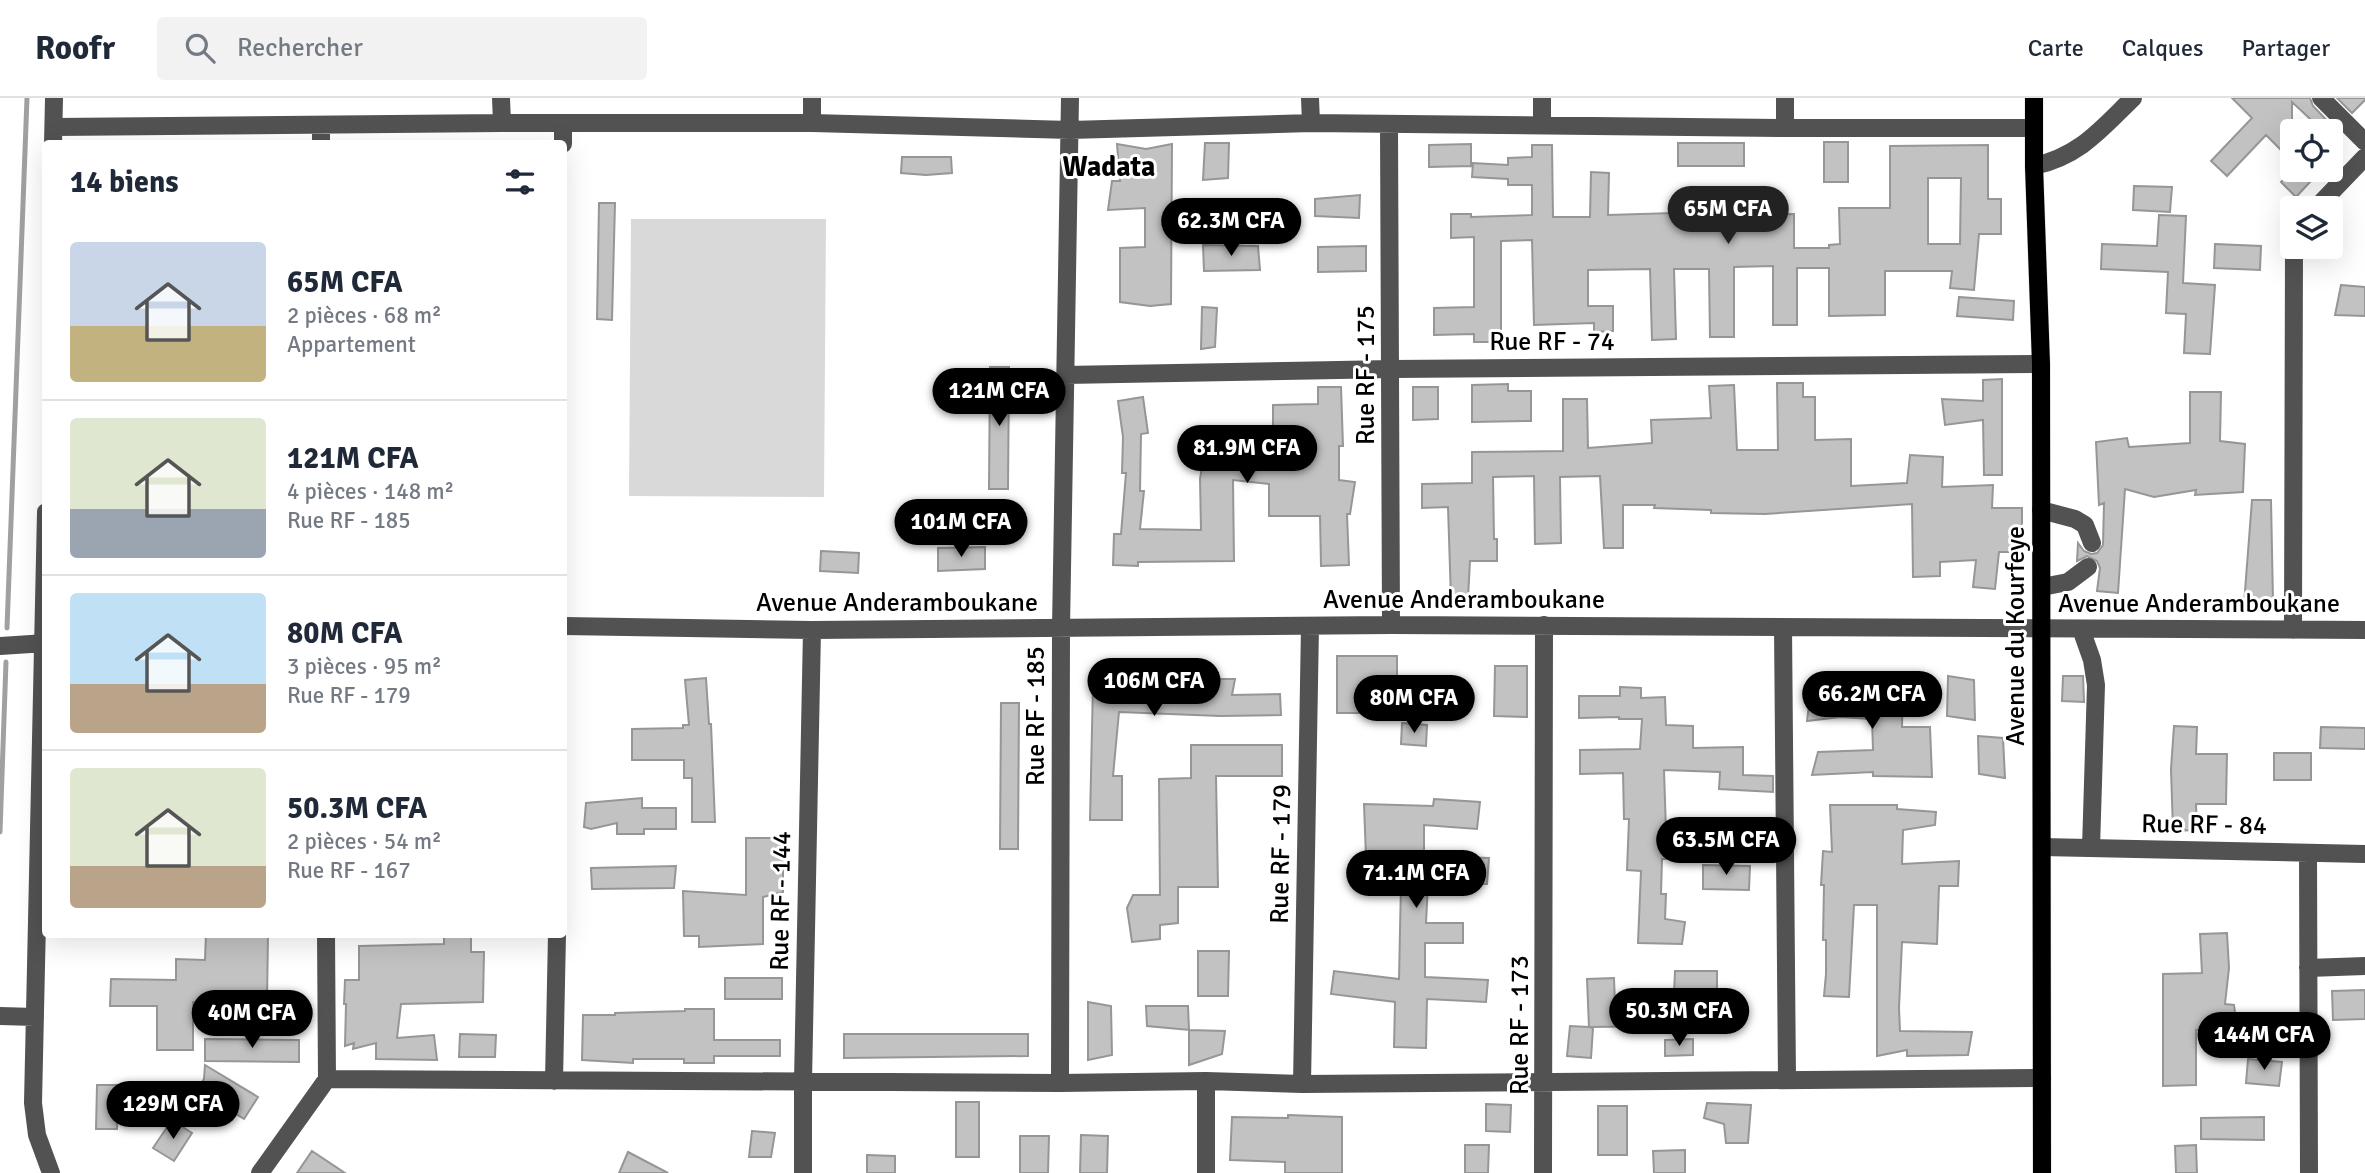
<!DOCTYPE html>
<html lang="fr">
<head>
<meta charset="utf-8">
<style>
	body { margin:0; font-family:Signika,sans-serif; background:#f2f2f3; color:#1f2937; height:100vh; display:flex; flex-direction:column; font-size:26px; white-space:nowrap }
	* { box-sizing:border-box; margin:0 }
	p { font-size:23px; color:#747a83 }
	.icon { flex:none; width:38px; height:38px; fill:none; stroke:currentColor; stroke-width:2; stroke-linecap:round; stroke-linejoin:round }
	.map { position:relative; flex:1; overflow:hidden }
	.sheet { position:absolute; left:42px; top:42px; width:525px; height:798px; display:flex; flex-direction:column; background:#fff; border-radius:7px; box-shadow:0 7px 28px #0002 }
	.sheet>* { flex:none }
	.buttons { position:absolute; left:2280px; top:21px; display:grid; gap:14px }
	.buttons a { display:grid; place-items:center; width:63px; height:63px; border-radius:7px; background:#fff; box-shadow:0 7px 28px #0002; font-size:35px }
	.price { position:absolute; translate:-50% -60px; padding:0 16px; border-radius:24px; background:#000; color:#fff; font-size:23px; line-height:46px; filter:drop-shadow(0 2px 4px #0008) }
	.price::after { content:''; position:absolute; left:50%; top:42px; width:21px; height:16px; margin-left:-10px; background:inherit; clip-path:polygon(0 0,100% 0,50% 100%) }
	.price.active { background:#222; color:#fff }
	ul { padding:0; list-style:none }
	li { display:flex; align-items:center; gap:21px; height:175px; padding:0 28px }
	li+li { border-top:2px solid #e0e1e3 }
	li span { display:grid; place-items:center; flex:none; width:196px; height:140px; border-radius:7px; color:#555 }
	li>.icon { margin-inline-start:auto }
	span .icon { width:84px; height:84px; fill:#fffc; stroke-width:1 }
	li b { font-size:30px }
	h2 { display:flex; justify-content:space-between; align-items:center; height:84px; padding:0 28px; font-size:30px }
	header { display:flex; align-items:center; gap:42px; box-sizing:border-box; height:98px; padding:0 35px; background:#fff; border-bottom:2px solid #e0e1e3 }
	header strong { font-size:33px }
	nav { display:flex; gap:38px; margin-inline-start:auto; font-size:24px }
	.search { width:490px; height:63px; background:#f2f2f3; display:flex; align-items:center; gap:18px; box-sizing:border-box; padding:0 24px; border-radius:7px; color:#747a83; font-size:26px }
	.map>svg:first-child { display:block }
	.green { fill:#d9d9d9 }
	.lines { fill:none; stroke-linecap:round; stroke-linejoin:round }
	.stream { stroke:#a0a0a0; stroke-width:5 }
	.building { fill:#c2c2c2; stroke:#969696; stroke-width:2; fill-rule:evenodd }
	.major-casing { stroke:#dbdbdb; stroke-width:19 }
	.minor { stroke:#525252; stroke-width:18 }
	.major { stroke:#000; stroke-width:18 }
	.labels { text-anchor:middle; stroke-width:6; stroke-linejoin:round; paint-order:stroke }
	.street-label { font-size:26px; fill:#000; stroke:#fff }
	.neighbourhood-label { font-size:28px; font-weight:bold; fill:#000; stroke:#fff }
</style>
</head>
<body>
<header>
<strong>Roofr</strong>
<div class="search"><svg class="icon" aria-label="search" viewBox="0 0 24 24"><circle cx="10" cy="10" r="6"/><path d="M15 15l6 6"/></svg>Rechercher</div>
<nav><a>Carte</a><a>Calques</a><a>Partager</a></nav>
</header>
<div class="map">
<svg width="2365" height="1075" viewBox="0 0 2365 1075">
	<rect width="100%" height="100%" fill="#fff"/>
	<!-- green -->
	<path class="green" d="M631,121H826L824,399L629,398Z"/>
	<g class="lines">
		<!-- stream -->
		<path class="stream" d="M7,530L27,0
			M0,734L6,564"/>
	</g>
	<!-- building -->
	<path class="building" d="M2232,0H2310L2313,8L2336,32L2331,37V33H2323L2292,4V63L2266,37L2227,78L2211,63L2252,20Z
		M2337,0H2365V2L2352,15Z
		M1824,44H1848V84H1824Z
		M1205,45H1229L1228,80L1203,82Z
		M1678,45H1744V68H1678Z
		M1117,46L1146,51L1172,46L1171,206L1150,208L1120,204V150L1145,149V110L1108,112L1112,83H1120Z
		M1471,46V68L1429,69V47Z
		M1532,47H1552L1553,119H1590L1591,74L1609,75L1608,117L1707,114V119L1794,116V150H1829V147L1840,146L1839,110H1890V48L1988,47V101H2001V136H1979L1974,192L1950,190L1952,173H1885V217L1829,218V170H1797V227H1773V168L1734,169V239H1710L1709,171H1674L1676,241L1652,242L1650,171L1588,172V208H1613V233L1594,234V225L1534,227L1532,142L1501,143V244H1474V236L1434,237V210L1474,209V139L1451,140V116H1471V119L1532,117V87H1508V81L1472,79L1473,65L1508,67V60L1532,59ZM1928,80H1961L1960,146H1928Z
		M902,59H951L952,75L926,77L901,75Z
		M2292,72H2298L2310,84L2296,99L2281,84Z
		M2134,88L2172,89L2170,114L2133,112Z
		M1360,97L1359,120L1315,118V101Z
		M599,105H615L612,222L597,221Z
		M1255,114L1282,117L1281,142L1258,143Z
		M2159,117L2186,118L2183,185L2215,187L2210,256L2184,255L2186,216L2166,215L2168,174L2101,171L2102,146L2157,148Z
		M2215,146L2261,148L2260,172L2214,170Z
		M1203,147L1258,148L1260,172L1204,173Z
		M1366,148V173L1318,174V149Z
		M2341,187L2365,189V218L2335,217Z
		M1959,199L2014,203L2013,222L1957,218Z
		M1202,209L1217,210L1215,249L1201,251Z
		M990,269H1009L1008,391H989Z
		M2002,281V377H1984L1983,322L1945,327L1942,301L1983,303V282Z
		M1777,285H1803V299H1815V342L1851,341V388L1907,385L1910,357L1943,359L1942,389L1993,387L1992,410H2022V454H1999L1995,491L1973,489L1976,462L1940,464V478L1913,479L1912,406L1765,416L1711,415V412L1654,410L1655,407H1623V450H1604L1600,378L1560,379L1561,445L1535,446L1534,378L1493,379L1494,441H1497V463H1470L1468,500L1451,501L1448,409L1422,410V386L1472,385V354L1563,353V301H1587L1588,350L1652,345L1651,322L1711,320L1709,288L1734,287L1737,352H1778Z
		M1508,286V293H1531V323L1472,324V287Z
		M1318,289H1341L1343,348H1339V382L1355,384L1350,416H1347L1349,467L1321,468L1320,418H1269V386L1233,382L1234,463L1138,464V468L1113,467L1114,436H1121L1126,375H1122L1123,339L1118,303L1143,299L1148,335L1141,336L1140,393H1144L1140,431L1201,432L1200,381L1204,356L1232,360L1231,343L1273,338V307L1318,306Z
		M1413,289H1438V321L1413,322Z
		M2190,294H2221L2220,343L2245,346L2243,394L2195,397L2196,392L2154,399L2125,391L2118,495L2097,493L2100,470L2097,463L2087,458L2077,463L2078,445L2084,453L2091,456L2097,455L2103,447L2104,405L2099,407L2096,344L2127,340L2129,349L2190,345Z
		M2252,402H2271L2273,504L2244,506Z
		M985,449V471L938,473V450Z
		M821,453L859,455L858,475L820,473Z
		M1337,558H1397V598L1415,597V615H1337Z
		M1495,568H1527V619L1494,618Z
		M1111,569L1184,574L1190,581H1235L1232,597L1280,596L1281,617L1220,618L1119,614L1113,678H1122V722H1090L1093,586Z
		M1948,578L1974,582L1975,622L1947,618Z
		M2063,578H2083L2084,604L2062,603Z
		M706,580L709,626H711L715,724H692V680H684V662H632V631L683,630V627H689L685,582Z
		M1812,583L1851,587L1903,586L1902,629H1930L1932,679L1873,678V674L1812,677L1818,654L1873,652L1872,621L1840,619L1807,623Z
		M1620,589L1641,590V600L1665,599L1666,627L1693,628V650L1743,649V677L1773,678V694L1719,691L1720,674L1664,672L1666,733H1690L1691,760L1662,761L1661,796H1666L1665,821L1685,824L1682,846L1638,845L1641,773L1627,772L1629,721H1624L1623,675L1580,676V652L1640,651L1642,621H1619V619L1579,620V598H1620Z
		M1001,605H1019L1018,751H1000Z
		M1402,625L1427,627L1426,648L1401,646Z
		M2174,628L2197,629L2196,656H2227L2226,706H2196L2197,732L2173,733L2171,671Z
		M2321,629L2365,630V651L2320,650Z
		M1978,638L2003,640L2005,680L1979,676Z
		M1191,647H1282V678H1216L1218,789H1178V825L1160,827V841L1132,844L1127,810L1133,797H1160L1159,681L1191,680Z
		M2274,655H2311V682H2274Z
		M642,700V710H676V731H644V736H617V725L591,731L584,729L586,705Z
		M1434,701L1480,704L1477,731L1424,727V758L1489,760L1487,786L1428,785L1426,825H1463V845H1425V879L1488,882L1486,904L1427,901L1426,950L1394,949L1395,904L1331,896L1334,873L1399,881L1401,785L1367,786L1364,706L1433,708Z
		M1830,707H1897V711L1936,714L1935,727L1903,732L1902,766L1959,763L1958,788H1939L1937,846L1902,844L1899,910L1900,933L1972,934L1968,957L1907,958V952L1877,958V807H1854L1849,899L1824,898L1826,876V842H1823L1824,787H1821L1823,753L1832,754Z
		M746,740H783V794L763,799V846L699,849V838H684L683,793L746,797Z
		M1703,767L1750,768L1749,792L1703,791Z
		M676,768L674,790L592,791L591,770Z
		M2227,835L2229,870L2225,906L2234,907L2237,929L2196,932V987L2163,988V876L2202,875L2200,836Z
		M206,836H268L267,903L193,904V952H157V908H110L111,881L176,882V861L205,862Z
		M444,836H471V854H484L483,904L401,906L397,940L434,937L437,962L376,961V945L353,951L354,945L345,948L346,906H344L345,882H359V848L444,846Z
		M1198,853H1229L1228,898H1198Z
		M1675,873H1717V896H1674Z
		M725,880H782V901H725Z
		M1614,880L1615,906L1662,905V928L1589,929L1593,930L1591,960L1567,958L1570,928L1589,929L1587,881Z
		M2365,892V921L2333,922L2332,893Z
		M1088,904L1111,908L1112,957L1088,962Z
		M1146,908H1188L1189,932L1147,928Z
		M685,911H714V942H780V958H714V965H684V961H633V965L582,962L583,917H615V915L685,913Z
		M1189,932L1225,933L1222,956L1189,967Z
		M460,936L496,937L495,959H459Z
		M844,936H1028V958L844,960Z
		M205,941L299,942V964L205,963Z
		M1693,941V957L1665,958V942Z
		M2248,961L2282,964L2279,988L2246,985Z
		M205,967L258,999L244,1021L197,992L204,981Z
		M97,987H118L117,1031H96Z
		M956,1004H979V1059H956Z
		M1707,1005L1751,1007L1748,1045H1726L1724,1026L1704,1020Z
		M1486,1006L1511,1007L1510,1034L1486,1033Z
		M1598,1008H1627V1057H1598Z
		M1288,1017L1342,1019V1075H1285V1064L1230,1062L1232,1019L1288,1020Z
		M2264,1019V1042L2201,1041V1020Z
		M172,1022L192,1035L174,1063L153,1050Z
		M752,1033L775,1035L771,1059H749Z
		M1081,1037L1108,1038L1107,1075H1080Z
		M1020,1038H1049L1048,1075H1020Z
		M1465,1047H1489L1488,1075H1465Z
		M2196,1047L2197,1075H2176L2175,1048Z
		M1685,1052V1075H1654L1653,1053Z
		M312,1053L345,1075H297Z
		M628,1054L668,1075H619Z
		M867,1057L895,1058V1075H867Z"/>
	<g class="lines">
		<!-- major casing -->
		<g class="major-casing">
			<path id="major" d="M2034,0V68L2041,266L2042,1075"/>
		</g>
		<!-- minor -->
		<path class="minor" d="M501,0L502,25
			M812,0V25
			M1310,0L1311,25
			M1785,0V30
			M2321,0L2365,44
			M563,25V46
			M1389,27L1391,527
			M1542,27V0
			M321,28V46
			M54,29L502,25H812L1070,32L1311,25L1785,30H2034
			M53,46L54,0
			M2034,68C2080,58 2101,31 2133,0
			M2316,110L2365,59
			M1065,277L1392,271L2041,266
			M2041,412L2075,421L2085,427L2092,445
			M46,414L33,1005L37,1037L51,1075
			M2042,489L2068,484L2088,469
			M564,528L812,532L1391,527L2365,532
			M1783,529L1787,982
			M2081,531L2092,562L2096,587L2091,750
			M2293,532L2294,149
			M0,548L46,545
			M2042,749L2365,756
			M2308,755L2309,1075
			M2308,870L2365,868
			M0,918L35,919
			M327,981L1060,985L1206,983L1302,986L2042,980
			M554,983L557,836
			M1206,983V1075
			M1060,985L1061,530L1070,0
			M1302,986L1310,528
			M260,1075L327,981L326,836
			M803,1075V983L812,532
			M1543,1075L1544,527"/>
		<!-- major -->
		<use href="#major" class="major"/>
	</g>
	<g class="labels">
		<!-- street labels -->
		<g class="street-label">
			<text x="1552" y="252">Rue RF - 74</text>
			<text transform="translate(1365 277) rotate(-90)" y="9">Rue RF - 175</text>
			<text x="1464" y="510">Avenue Anderamboukane</text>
			<text x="897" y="513">Avenue Anderamboukane</text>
			<text x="2199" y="514">Avenue Anderamboukane</text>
			<text transform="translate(2015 538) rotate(-90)" y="9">Avenue du Kourfeye</text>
			<text transform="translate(1035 618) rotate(-90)" y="9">Rue RF - 185</text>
			<text transform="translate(2204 726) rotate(1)" y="9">Rue RF - 84</text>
			<text transform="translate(1280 756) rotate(-89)" y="9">Rue RF - 179</text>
			<text transform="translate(780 803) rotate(-89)" y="9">Rue RF - 144</text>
			<text transform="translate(1519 927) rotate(-90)" y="9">Rue RF - 173</text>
		</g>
		<!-- neighbourhood labels -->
		<g class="neighbourhood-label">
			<text x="1109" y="78">Wadata</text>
		</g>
	</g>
</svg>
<div class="buttons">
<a><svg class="icon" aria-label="locate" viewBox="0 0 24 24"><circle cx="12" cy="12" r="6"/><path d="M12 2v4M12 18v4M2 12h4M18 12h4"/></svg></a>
<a><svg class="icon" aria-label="layers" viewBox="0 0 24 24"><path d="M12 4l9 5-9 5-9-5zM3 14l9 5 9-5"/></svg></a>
</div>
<b class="price active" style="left:1728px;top:148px">65M CFA</b>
<b class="price" style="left:1231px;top:160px">62.3M CFA</b>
<b class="price" style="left:999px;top:330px">121M CFA</b>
<b class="price" style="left:1247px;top:387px">81.9M CFA</b>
<b class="price" style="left:961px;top:461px">101M CFA</b>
<b class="price" style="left:1154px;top:620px">106M CFA</b>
<b class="price" style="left:1872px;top:633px">66.2M CFA</b>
<b class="price" style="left:1414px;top:637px">80M CFA</b>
<b class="price" style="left:1726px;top:779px">63.5M CFA</b>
<b class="price" style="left:1416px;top:812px">71.1M CFA</b>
<b class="price" style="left:1679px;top:950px">50.3M CFA</b>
<b class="price" style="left:252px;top:952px">40M CFA</b>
<b class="price" style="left:2264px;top:974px">144M CFA</b>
<b class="price" style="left:173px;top:1043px">129M CFA</b>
<section class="sheet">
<h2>14 biens<svg class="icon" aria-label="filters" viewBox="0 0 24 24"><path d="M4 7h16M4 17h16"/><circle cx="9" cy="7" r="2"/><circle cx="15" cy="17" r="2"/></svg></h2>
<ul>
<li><span style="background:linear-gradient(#c9d6e8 60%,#c2b280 0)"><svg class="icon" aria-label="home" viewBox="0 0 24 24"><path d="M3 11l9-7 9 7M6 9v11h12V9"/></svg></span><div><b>65M CFA</b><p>2 pièces · 68 m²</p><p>Appartement</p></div></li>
<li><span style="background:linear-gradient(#dfe7d0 65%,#9aa5b1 0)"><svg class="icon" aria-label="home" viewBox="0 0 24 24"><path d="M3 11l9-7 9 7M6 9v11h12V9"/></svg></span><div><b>121M CFA</b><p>4 pièces · 148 m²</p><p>Rue RF - 185</p></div></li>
<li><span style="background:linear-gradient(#bfe0f5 65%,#b9a48a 0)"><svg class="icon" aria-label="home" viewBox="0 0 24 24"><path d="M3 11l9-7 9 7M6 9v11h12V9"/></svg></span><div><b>80M CFA</b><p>3 pièces · 95 m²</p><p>Rue RF - 179</p></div></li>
<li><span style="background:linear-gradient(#dfe7d0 70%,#b9a48a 0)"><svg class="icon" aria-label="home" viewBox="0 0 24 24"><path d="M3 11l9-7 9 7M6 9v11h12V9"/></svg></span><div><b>50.3M CFA</b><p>2 pièces · 54 m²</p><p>Rue RF - 167</p></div></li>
</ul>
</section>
</div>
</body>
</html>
